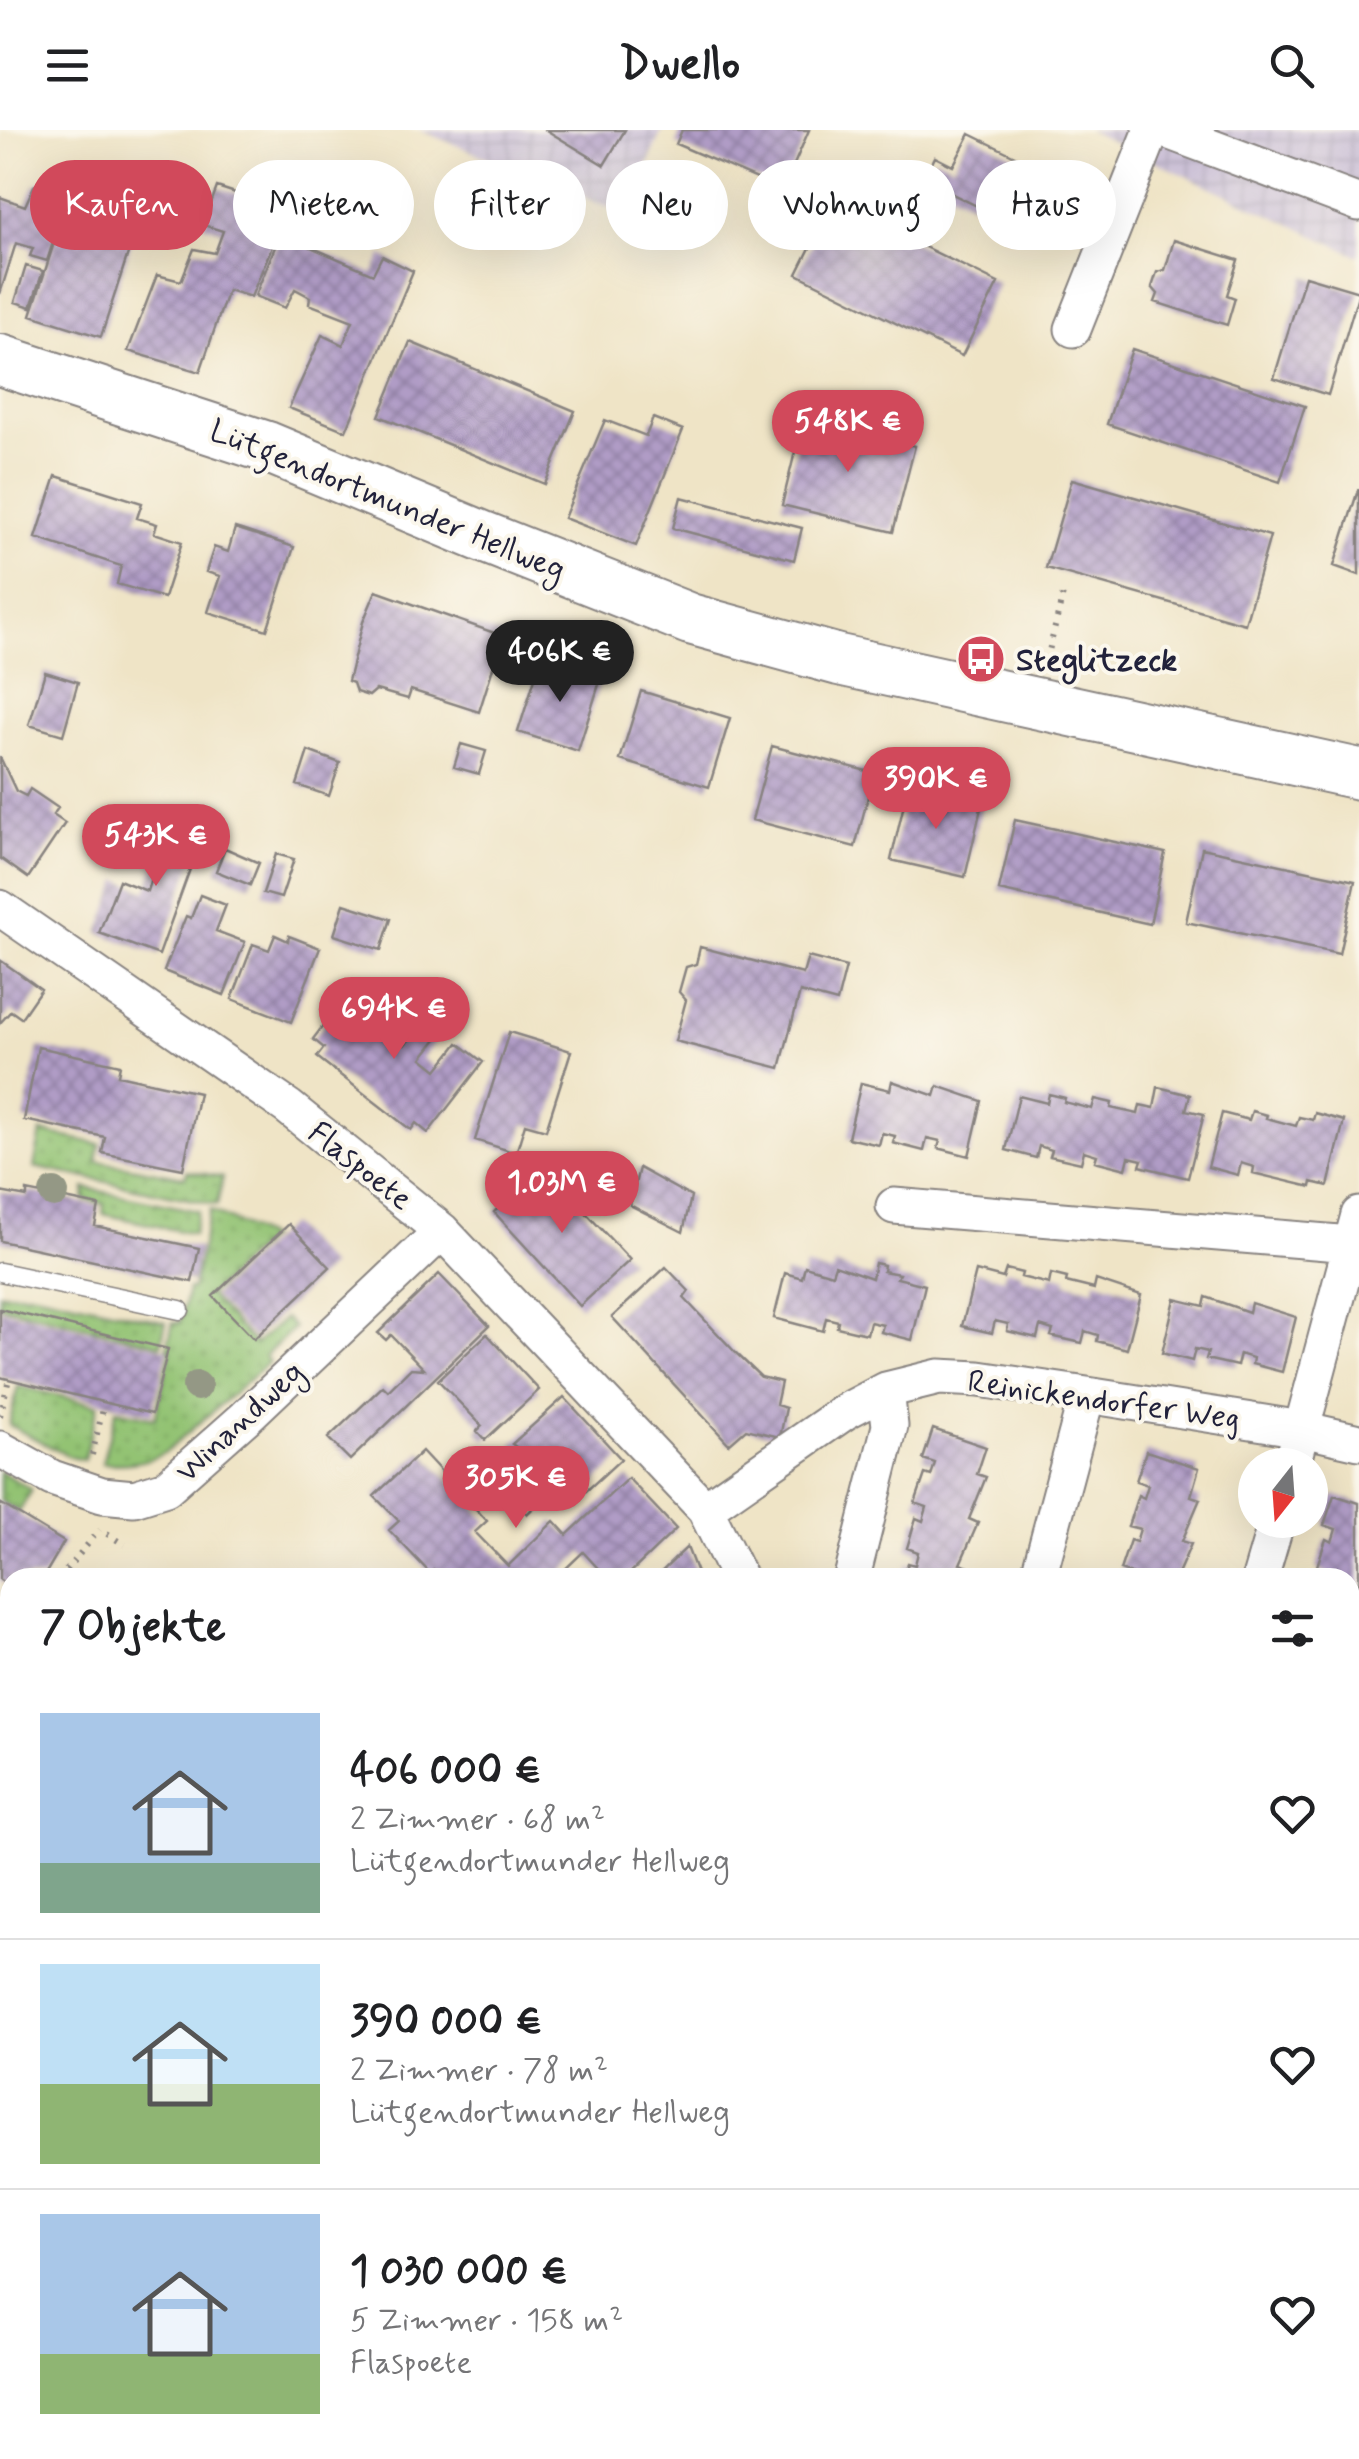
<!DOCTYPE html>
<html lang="de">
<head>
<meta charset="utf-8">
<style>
	body { margin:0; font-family:Mynerve,sans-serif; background:#f6f6f6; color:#202124; height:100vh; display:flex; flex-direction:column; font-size:38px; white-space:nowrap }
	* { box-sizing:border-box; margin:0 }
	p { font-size:32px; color:#757577 }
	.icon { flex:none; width:55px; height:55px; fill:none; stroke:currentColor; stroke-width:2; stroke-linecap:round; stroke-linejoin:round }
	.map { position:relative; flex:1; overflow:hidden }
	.sheet { position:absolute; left:0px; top:1438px; width:1360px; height:892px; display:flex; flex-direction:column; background:#fff; border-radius:30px 30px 0 0; box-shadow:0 10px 40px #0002 }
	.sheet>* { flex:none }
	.top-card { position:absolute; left:30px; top:30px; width:1300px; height:90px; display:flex; gap:20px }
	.needle { width:65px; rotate:197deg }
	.tools { position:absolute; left:1238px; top:1318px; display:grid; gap:20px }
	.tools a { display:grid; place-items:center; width:90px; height:90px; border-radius:50%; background:#fff; box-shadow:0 10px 40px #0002; font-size:50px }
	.price { position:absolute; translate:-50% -85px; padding:0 22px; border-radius:35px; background:#d1495b; color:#fff; font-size:32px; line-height:65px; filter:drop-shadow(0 2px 5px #0008) }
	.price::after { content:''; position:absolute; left:50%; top:60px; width:30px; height:22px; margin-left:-15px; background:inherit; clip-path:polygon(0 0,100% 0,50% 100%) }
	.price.current { background:#222; color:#fff }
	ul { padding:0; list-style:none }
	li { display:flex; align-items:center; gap:30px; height:250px; padding:0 40px }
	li+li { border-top:2px solid #e0e0e0 }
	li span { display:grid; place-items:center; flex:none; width:280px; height:200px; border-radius:0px; color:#555 }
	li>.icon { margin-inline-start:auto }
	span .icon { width:120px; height:120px; fill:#fffc; stroke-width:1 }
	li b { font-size:42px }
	h2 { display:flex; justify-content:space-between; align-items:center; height:120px; padding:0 40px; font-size:42px }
	.tag { padding:0 35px; border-radius:45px; background:#fff; box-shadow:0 10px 40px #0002; font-size:35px; line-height:90px }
	.tag.current { background:#d1495b; color:#fff }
	header { display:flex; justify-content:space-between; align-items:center; height:130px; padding:0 40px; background:#fff; font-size:45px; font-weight:800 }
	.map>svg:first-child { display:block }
	.industrial { fill:url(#industrial-grid) }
	.grass { fill:url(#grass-dots); stroke:#5a7257; stroke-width:2.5 }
	.cemetery { fill:url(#cemetery-stones); stroke:#5a7257; stroke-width:2.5 }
	.building { fill:url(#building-cross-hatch) }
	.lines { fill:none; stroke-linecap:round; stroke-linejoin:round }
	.lane-casing { stroke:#888380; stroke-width:21 }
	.street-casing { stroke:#888380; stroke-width:39 }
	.secondary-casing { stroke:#888380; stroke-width:54 }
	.path { stroke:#888380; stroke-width:6; stroke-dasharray:2.5 8; stroke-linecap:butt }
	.lane { stroke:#fff; stroke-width:18 }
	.street { stroke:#fff; stroke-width:35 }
	.secondary { stroke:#fff; stroke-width:50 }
	.tree { fill:#949885 }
	.labels { text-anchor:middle; stroke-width:8; stroke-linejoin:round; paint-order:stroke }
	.street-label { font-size:32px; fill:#22223b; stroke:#fbf7ec }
	.poi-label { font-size:32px; font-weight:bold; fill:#22223b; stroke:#fbf7ec; text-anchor:start }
</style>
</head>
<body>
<header><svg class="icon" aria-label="menu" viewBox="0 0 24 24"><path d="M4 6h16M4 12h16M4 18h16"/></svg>Dwello<svg class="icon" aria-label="search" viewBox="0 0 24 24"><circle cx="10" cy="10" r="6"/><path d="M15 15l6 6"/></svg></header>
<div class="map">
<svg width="1359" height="2329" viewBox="0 0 1359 2329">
	<defs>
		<pattern id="industrial-grid" width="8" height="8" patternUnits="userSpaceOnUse" patternTransform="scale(2.5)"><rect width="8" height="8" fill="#cabfd6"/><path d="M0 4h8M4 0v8" fill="none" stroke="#ada4b9"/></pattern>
		<pattern id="grass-dots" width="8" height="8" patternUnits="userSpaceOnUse" patternTransform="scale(2.5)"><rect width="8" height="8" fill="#93c373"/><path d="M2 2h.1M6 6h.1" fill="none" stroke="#7ea764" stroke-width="1.8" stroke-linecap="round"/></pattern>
		<pattern id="cemetery-stones" width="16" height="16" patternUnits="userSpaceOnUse" patternTransform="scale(2.5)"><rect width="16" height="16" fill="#93c373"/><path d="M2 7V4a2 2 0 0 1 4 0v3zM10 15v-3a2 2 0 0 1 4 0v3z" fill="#7ea764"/></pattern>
		<pattern id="building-cross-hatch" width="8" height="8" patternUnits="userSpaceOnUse" patternTransform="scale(2.5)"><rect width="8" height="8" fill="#b09cc6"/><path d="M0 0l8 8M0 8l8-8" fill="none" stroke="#8f7fa2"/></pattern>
	</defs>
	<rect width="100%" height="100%" fill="#fbf7ec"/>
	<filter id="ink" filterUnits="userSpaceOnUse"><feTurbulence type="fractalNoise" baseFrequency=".01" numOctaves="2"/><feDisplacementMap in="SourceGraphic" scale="20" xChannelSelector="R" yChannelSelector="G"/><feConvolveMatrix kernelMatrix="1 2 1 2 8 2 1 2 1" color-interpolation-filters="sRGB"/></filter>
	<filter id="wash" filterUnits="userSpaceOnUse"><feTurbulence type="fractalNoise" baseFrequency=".0048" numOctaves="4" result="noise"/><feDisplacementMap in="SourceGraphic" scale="40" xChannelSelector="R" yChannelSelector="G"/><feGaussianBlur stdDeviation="2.25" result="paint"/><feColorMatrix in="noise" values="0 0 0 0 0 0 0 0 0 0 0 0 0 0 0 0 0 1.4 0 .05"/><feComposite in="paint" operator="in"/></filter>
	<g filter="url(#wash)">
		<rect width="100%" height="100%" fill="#efe4c6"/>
		<!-- industrial -->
		<path class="industrial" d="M419,0H662L627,85Z
			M1087,0H1359V126L1137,23Z"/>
		<!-- grass -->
		<path class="grass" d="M41,1002L100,1014L97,1031L185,1047L187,1041L223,1047L217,1075L34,1037Z
			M85,1058L198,1081L193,1104L103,1084L104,1074L84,1069Z
			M210,1080L268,1108L209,1165L255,1214L285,1188L294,1198L265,1226L269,1232L166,1322C144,1333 127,1335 102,1333L116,1280L155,1288L171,1220L167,1218L173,1192L180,1193L188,1159H192Z
			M0,1163H35L166,1192L161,1215L0,1176Z
			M18,1256L98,1275L84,1330L70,1327L9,1295Z
			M0,1341L32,1360L19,1382L0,1370Z"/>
		<!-- cemetery -->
		<path class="cemetery" d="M10,2307V2320H517V2329H2Z"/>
		<g id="blocks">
			<!-- building -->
			<path class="building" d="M546,0H625L604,35Z
				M682,0H809L783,60L676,14Z
				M970,4L1027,32L1018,51L1051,67L1032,103L942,59L935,73L917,64L935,27L953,36Z
				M46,49L50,61L41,91L58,97L47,131L30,126L33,118L16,113L0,164V67L25,76L34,56Z
				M135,50L170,63L156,101L121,88Z
				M217,57L287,80L251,167L228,160L200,242L128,221L157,145L181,151L194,119L215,123L223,101L203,95Z
				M297,63L324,73L304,114L373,144L382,126L413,141L346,301L289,278L322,205L343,215L353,191L309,174L310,167L295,159L285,178L255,166Z
				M833,72L998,153L962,226L797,144Z
				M62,88L132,111L101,207L31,185Z
				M1174,110L1238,130L1227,165L1235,168L1227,195L1155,172L1158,164L1152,157L1157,142L1165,140Z
				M26,136L43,141L31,177L15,172Z
				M1305,146L1359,162L1328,265L1274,248Z
				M410,212L575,281L545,354L379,286Z
				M1132,219L1305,276L1280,352L1107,294Z
				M653,288L683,300L636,416L564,388L605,290L646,306Z
				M803,289L915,316L893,402L782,375Z
				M56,346L142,373L137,388L157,394L154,403L182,412L164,468L117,454L121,436L36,408Z
				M1072,349L1270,406L1245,494L1046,438Z
				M1358,360H1359V445L1334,436Z
				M681,367L802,398L794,430L673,398Z
				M235,398L294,417L267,500L208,482L220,446L206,442L214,417L228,422Z
				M376,461L503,506L479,582L411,560L408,569L376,560L369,566L356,562L353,553L348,551L363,492Z
				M541,529L601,548L578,621L518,602Z
				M45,542L78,552L63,605L29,595Z
				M641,561L730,588L709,657L620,630Z
				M461,614L486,621L479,644L454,637Z
				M772,616L874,643L855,717L752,690Z
				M308,621L340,633L329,666L297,655Z
				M0,627L16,661L26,666L30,659L58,678L53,685L65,693L28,748L0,728Z
				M908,657L982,674L965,747L891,730Z
				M171,681L207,692L159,825L99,803L119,750L147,761Z
				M1015,690L1165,723L1150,794L999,760Z
				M225,718L259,733L250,755L216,741Z
				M1202,718L1355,751L1339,824L1186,792Z
				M276,724L294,729L281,768L263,763Z
				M200,765L226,775L216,801L245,812L224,865L164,841L186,786L191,788Z
				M344,774L391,789L381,820L334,805Z
				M275,805L288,811L289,806L320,818L291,892L232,869L253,814L269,820Z
				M700,817L803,844L808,827L846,837L837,872L800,862L780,938L675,911L686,870L679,862L686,837L696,834Z
				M0,830L41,859L21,888L11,881L0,893Z
				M366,865L386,881L377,892L387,900L407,874L426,888L404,916L422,896L437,909L422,928L437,940L458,913L483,932L428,1003L416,993L411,1000L317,927L324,918L313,909L346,866L358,876Z
				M509,902L571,921L546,1000L525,994L516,1023L475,1010Z
				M38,917L120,935L118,945L199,963L183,1039L102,1023L105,1007L24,990Z
				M892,951L935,966L938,956L982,971L969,1026L938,1018L940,1011L927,1008L924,1021L893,1013L895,1006L882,1003L879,1015L848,1008L861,953L890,960Z
				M1158,957L1190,965L1186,980L1204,984L1188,1048L1140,1036L1142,1030L1129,1027L1126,1039L1095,1031L1097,1025L1084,1021L1081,1033L1050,1026L1052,1020L1039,1016L1036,1028L1006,1020L1019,966L1047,973L1049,964L1065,968L1064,972L1092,979L1095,969L1112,973L1111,978L1138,984L1140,975L1154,978Z
				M1252,981L1267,985L1266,988L1296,996L1299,987L1313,990L1315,983L1344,991L1328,1056L1312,1052L1311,1057L1253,1043L1254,1037L1241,1033L1238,1045L1208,1037L1222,983L1249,990Z
				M543,1037L630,1130L580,1176L494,1082Z
				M639,1038L691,1067L683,1102L630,1075Z
				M27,1061L99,1076L95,1096L199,1118L192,1152L0,1111V1062L27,1067Z
				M289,1094L330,1137L254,1209L213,1166Z
				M875,1133L884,1135L883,1141L899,1144L897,1148L925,1155L912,1210L881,1202L883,1195L870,1192L867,1204L837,1197L838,1191L826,1188L823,1201L774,1188L785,1143L802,1148L805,1136L832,1144L835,1135L872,1148Z
				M666,1137L689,1161L684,1168L736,1223L761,1247L781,1252L776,1275L786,1278L780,1307L746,1299L729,1314L612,1187Z
				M1006,1139L1022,1143L1021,1147L1049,1154L1051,1144L1067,1148L1066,1152L1094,1159L1096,1150L1141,1165L1127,1219L1097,1211L1098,1205L1085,1201L1082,1213L1051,1206L1053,1200L1040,1196L1037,1208L1007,1201L1008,1194L995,1191L992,1203L962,1196L976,1141L1003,1148Z
				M439,1144L489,1196L350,1330L328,1308L383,1256L388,1261L411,1238L424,1239L391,1205L386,1210L378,1203Z
				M1206,1167L1249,1182L1251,1173L1296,1187L1282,1242L1252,1234L1253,1228L1240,1224L1237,1236L1206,1229L1208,1222L1195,1219L1192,1231L1162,1223L1175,1169L1204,1176Z
				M0,1179L168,1219L152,1284L0,1247Z
				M487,1204L539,1260L485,1310L477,1301L482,1296L438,1250Z
				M564,1267L621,1329L570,1376L550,1354L541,1363L544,1368L527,1384L489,1342L516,1317L512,1314Z
				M933,1299L986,1317L977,1344L986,1347L969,1389L978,1393L960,1434L969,1437L966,1448H903L908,1433L915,1435L918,1422L907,1418L916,1388L923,1391L927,1377L915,1373L925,1344L931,1346L935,1333L923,1329Z
				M422,1321L487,1391L475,1402L508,1436L554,1391L567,1405L628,1348L676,1399L625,1448H607L583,1422L556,1448H442L434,1440L430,1443L389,1400L399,1391L374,1366Z
				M1146,1321L1199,1338L1191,1366L1200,1369L1182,1411L1191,1414L1176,1448H1131L1132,1444L1120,1440L1130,1410L1136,1412L1140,1399L1128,1396L1138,1365L1144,1368L1148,1355L1136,1351Z
				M1334,1365L1359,1373V1528L1354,1546L1359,1547V1566L1350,1563V1448H1327L1328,1443L1316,1439L1326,1409L1332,1412L1336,1399L1324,1395Z
				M0,1373L64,1412L43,1448H10V1456L0,1450Z
				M687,1417L699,1448H655Z
				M0,1734L10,1737V1771L0,1768Z
				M0,1854L10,1857V1923L0,1920Z
				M1350,1869L1359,1871V1901L1352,1934Z
				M0,2008L10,2011V2069L0,2066Z
				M1354,2069L1359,2074V2118L1350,2115V2074Z
				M1350,2143L1359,2146V2217L1350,2228Z
				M884,2320H1039L1067,2328L881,2329Z"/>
		</g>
	</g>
	<g filter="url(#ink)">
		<use href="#blocks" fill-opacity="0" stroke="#888380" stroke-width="2.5"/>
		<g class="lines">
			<!-- lane casing -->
			<g class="lane-casing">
				<path id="lane" d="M0,1142L180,1180"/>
			</g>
			<!-- street casing -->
			<g class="street-casing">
				<path id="street" d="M1165,0L1359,73
					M1073,199L1152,0
					M0,778L288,977L442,1101L705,1379L739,1448
					M894,1076L1351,1114
					M0,1319L52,1348L102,1365L134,1368L166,1358L246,1287L442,1101
					M1292,1335L1359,1085
					M705,1379L846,1281L886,1260L939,1247L979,1249L1087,1265L1302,1299L1359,1312
					M852,1447L890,1296L886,1260
					M1038,1448L1087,1265
					M1260,1448L1277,1390
					M1350,2288L1359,2278
					M1327,2329L1331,2320"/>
			</g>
			<!-- secondary casing -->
			<g class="secondary-casing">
				<path id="secondary" d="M0,230L267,317L481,406L690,489L839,530L1359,644
					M0,1960L10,1963
					M1191,2320L1223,2329"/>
			</g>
			<!-- path -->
			<path class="path" d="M1047,529L1064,460
				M0,1286L8,1253
				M92,1325L103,1279
				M107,1404L125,1415
				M59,1448L100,1400
				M0,1477L10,1483
				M72,2320L136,2329
				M390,2320L452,2329
				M52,2329L56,2320
				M287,2329L289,2320
				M817,2329L825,2320"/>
			<!-- lane -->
			<use href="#lane" class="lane"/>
			<!-- street -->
			<use href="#street" class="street"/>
			<!-- secondary -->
			<use href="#secondary" class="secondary"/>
		</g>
		<!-- trees -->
		<g class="tree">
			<circle cx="54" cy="1063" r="15"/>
			<circle cx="197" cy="1256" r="15"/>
		</g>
	</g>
	<!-- icons -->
	<defs>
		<g id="bus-disc" transform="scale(2.5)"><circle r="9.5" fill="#d1495b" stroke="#fbf7ec"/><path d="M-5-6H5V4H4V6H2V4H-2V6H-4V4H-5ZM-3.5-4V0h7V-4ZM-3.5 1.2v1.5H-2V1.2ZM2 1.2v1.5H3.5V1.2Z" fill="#fff"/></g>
	</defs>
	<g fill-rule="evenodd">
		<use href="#bus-disc" x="981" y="529"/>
	</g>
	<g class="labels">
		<!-- street labels -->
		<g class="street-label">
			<text transform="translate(388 369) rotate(22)" y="11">Lütgendortmunder Hellweg</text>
			<text transform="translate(361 1035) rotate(38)" y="11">Flaspoete</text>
			<text transform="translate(1104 1269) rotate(8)" y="11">Reinickendorfer Weg</text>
			<text transform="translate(239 1291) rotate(-43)" y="11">Winandweg</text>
		</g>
		<!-- poi labels -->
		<g class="poi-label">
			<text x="1016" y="540">Steglitzeck</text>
		</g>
	</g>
</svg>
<div class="tools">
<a><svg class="needle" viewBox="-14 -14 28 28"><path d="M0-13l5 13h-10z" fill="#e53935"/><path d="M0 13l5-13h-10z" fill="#757577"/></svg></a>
</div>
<b class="price" style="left:848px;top:345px">548K €</b>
<b class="price current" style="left:560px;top:575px">406K €</b>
<b class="price" style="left:936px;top:702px">390K €</b>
<b class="price" style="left:156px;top:759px">543K €</b>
<b class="price" style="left:394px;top:932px">694K €</b>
<b class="price" style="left:562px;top:1106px">1.03M €</b>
<b class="price" style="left:516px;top:1401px">305K €</b>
<div class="top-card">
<a class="tag current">Kaufen</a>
<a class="tag">Mieten</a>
<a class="tag">Filter</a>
<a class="tag">Neu</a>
<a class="tag">Wohnung</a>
<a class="tag">Haus</a>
</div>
<section class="sheet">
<h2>7 Objekte<svg class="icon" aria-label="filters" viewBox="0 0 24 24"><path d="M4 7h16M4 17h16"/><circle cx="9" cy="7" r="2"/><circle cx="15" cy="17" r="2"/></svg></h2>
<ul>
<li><span style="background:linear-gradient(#a9c7e8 75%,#7fa58c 0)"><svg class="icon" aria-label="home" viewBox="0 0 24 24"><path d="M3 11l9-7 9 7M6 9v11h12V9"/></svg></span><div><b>406 000 €</b><p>2 Zimmer · 68 m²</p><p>Lütgendortmunder Hellweg</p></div><svg class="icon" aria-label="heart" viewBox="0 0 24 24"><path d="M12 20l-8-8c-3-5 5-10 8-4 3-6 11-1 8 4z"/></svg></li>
<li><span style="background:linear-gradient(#bfe0f5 60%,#8fb573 0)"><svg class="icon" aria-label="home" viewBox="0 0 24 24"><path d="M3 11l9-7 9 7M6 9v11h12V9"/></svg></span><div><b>390 000 €</b><p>2 Zimmer · 78 m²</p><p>Lütgendortmunder Hellweg</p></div><svg class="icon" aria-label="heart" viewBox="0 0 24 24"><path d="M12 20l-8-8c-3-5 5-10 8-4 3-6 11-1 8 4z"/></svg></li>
<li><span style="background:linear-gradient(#a9c7e8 70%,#8fb573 0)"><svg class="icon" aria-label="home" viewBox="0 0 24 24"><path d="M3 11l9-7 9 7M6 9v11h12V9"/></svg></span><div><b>1 030 000 €</b><p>5 Zimmer · 158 m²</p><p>Flaspoete</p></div><svg class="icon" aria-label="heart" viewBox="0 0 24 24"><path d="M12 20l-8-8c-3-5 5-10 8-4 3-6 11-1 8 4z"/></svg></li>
</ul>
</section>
</div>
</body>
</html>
